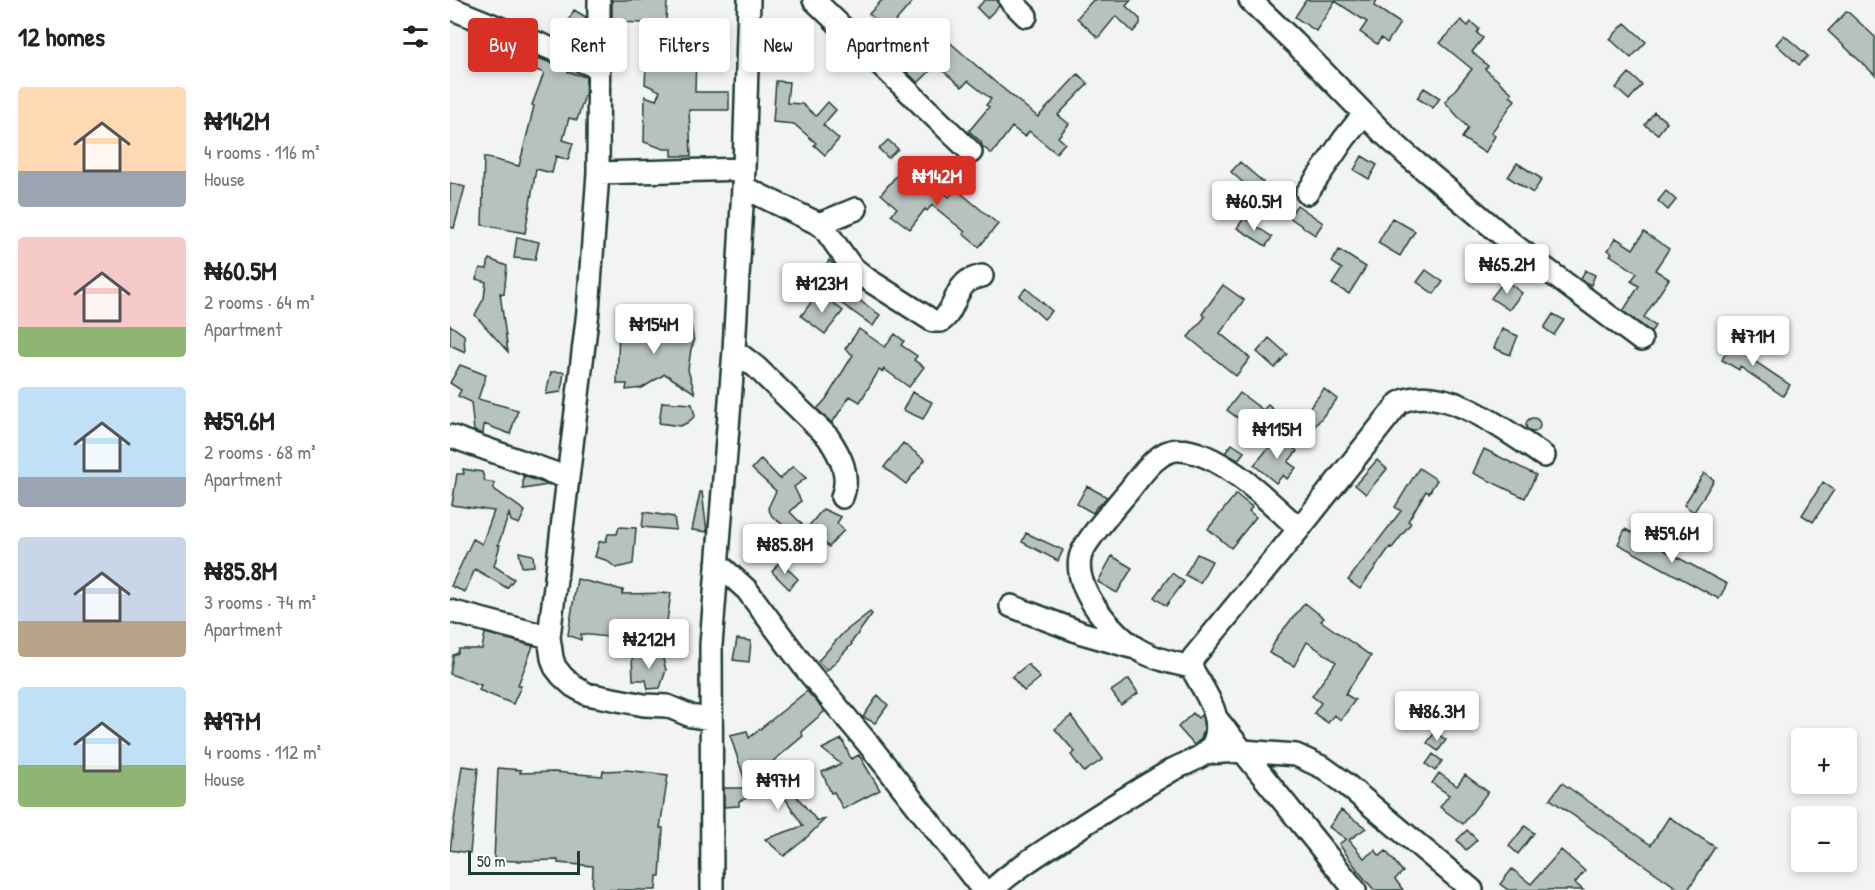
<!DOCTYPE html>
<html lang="en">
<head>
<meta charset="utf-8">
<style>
	body { margin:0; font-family:"Patrick Hand",sans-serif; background:#f2f2f2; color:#222; height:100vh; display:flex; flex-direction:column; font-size:22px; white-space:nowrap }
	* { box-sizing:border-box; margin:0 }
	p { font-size:20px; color:#767676 }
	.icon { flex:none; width:33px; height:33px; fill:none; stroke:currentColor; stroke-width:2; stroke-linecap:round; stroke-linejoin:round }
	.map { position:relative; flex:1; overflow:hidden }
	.details { display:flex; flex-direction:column; background:#fff; width:450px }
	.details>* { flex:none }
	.guide { position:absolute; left:18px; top:18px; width:570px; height:54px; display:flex; gap:12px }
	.tools { position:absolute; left:1341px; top:728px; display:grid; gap:12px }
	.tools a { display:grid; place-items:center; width:66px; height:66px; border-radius:6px; background:#fff; box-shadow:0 3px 9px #0003; font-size:30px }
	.scale { position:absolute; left:18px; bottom:15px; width:112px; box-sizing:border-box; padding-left:6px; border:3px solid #1f3d34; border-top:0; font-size:16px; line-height:21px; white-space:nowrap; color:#1f3d34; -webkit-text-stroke:4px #fff; paint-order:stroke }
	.price { position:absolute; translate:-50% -51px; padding:0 14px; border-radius:6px; background:#fff; color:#222; font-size:20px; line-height:39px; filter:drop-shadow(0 2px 3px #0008) }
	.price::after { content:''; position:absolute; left:50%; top:36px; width:18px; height:14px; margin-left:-9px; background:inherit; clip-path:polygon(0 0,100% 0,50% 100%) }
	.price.active { background:#d93025; color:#fff }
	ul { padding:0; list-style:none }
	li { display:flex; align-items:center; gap:18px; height:150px; padding:0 18px }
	li span { display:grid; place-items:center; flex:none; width:168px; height:120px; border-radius:6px; color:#555 }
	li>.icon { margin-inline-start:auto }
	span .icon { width:72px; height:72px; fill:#fffc; stroke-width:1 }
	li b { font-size:26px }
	h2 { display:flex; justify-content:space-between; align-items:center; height:72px; padding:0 18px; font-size:26px }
	.pill { padding:0 21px; border-radius:6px; background:#fff; box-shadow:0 3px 9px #0003; font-size:21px; line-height:54px }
	.pill.active { background:#d93025; color:#fff }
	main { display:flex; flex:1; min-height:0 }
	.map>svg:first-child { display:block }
	.building { fill:#b7c1bd; stroke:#1f3d34; stroke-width:1.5 }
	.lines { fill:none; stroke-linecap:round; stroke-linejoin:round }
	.minor-casing { stroke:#1f3d34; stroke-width:26 }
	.minor { stroke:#fff; stroke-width:21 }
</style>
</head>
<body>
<main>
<section class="details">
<h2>12 homes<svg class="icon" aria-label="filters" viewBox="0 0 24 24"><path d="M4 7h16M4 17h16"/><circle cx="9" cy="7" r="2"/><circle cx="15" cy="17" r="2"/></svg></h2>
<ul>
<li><span style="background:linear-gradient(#ffd9b3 70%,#9aa5b1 0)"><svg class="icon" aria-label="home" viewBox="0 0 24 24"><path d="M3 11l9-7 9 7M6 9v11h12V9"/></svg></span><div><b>₦142M</b><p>4 rooms · 116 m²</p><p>House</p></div></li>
<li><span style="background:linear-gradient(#f6c9c9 75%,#8fb573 0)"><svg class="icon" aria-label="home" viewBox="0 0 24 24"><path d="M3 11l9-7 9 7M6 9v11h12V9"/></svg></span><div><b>₦60.5M</b><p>2 rooms · 64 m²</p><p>Apartment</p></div></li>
<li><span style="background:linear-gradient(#bfe0f5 75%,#9aa5b1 0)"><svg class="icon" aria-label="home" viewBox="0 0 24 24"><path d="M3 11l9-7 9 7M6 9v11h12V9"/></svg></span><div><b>₦59.6M</b><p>2 rooms · 68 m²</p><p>Apartment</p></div></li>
<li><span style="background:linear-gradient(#c9d6e8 70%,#b9a48a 0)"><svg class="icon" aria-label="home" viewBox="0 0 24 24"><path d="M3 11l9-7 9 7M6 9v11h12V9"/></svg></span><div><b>₦85.8M</b><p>3 rooms · 74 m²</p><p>Apartment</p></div></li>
<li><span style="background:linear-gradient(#bfe0f5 65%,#8fb573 0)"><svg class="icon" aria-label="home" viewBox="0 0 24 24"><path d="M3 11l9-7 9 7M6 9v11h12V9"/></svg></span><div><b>₦97M</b><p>4 rooms · 112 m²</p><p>House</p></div></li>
</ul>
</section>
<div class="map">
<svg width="1425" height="890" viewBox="0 0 1425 890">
	<rect width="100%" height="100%" fill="#f2f3f3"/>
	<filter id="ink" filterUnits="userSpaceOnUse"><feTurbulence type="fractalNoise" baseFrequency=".0167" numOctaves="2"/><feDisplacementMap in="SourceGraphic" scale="12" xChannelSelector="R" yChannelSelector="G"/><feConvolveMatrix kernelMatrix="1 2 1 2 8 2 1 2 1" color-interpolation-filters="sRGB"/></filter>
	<g filter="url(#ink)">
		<!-- building -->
		<path class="building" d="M162,0H217L216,24L169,22V27L162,26Z
			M432,0H464L438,30L419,14Z
			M535,0H548L549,6L537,18L527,8Z
			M643,0H681L676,6L690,19V24L683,32L666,16L648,38L627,18Z
			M856,0H927L924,6L950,23L937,43L931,38L927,44L910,32L917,22L885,1L866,31L845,17Z
			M124,10L136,17V49L123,44L126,39L112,32Z
			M1397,11L1425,37V75L1378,31Z
			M1011,20L1018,26L1021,22L1029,29L1027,33L1033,38L1022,52L1038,66L1035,69L1062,93L1060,96L1065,100L1041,133L1045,136L1035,153L1012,138L1018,128L995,102L1022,69L990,43Z
			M1175,23L1196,42L1181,58L1160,39Z
			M480,25L545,82L588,117L628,74L638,84L608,115L619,124L608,137L615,143L606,153L579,131L575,137L562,127L542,154L532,146L531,142L519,131L539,107L536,105L541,99L518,81L512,87L486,65L468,83L457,72L469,59L459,51L464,44L459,40L470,27L475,31Z
			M1334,35L1358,56L1349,65L1326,44Z
			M197,50L219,51V55L246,57L245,92H279V110H239L241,156H222V149H214L194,142L195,96L206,100L210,91L195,84Z
			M88,58L119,70L118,72L136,77V92L127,120L119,118L113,140L123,143L118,160L106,156L102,173L86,169L75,233L32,225L34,157L69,166L79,127L84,106L82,105L94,73L84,69Z
			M1179,73L1192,85L1179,100L1166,88Z
			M326,81L339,82L337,103L352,104L366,116L378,102L386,110L373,125L389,139L375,155L364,145L366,143L344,124L323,122Z
			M974,88L990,98L983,108L967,98Z
			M1204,112L1217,122L1208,134L1195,125Z
			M438,140L448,149L438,158L429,149Z
			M912,156L927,165L919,179L904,170Z
			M790,162L813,182L804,192L781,172Z
			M1067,163L1092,179L1083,193L1058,177Z
			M451,170L479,192L485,184L499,197L506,189L548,224L529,247L513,234L515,232L482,205L477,211L475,209L460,229L441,215L447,208L431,194Z
			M0,183L15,187L4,228L0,227Z
			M1216,191L1226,200L1218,210L1208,201Z
			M847,205L873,223L865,235L839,217Z
			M794,218L822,237L816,246L787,228Z
			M942,218L965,231L950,256L928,243Z
			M1194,232L1219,249L1205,270L1219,279L1194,317L1205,326L1201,332L1173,311L1189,286L1181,281L1187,273L1160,255L1162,253L1158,250L1166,238L1183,249Z
			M67,237L89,242L85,260L64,258Z
			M889,250L916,267L899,294L882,284L892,269L882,262Z
			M39,259L57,266L54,294L50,293L58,352L25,315L34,298L36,282L26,279L30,268L37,269Z
			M379,260L395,278L393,281L374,270Z
			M976,270L993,282L984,294L967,282Z
			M1135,270L1145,275L1141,285L1131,280Z
			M1055,280L1072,293L1059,310L1041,298Z
			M773,285L794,300L770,333L800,358L786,376L738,337L755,317L752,314Z
			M576,288L602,311L594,319L569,296Z
			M399,293L430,315L423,326L391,303Z
			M365,297L372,302L375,297L393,311L375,334L351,316Z
			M1103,314L1114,320L1104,335L1094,328Z
			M182,322H203V327L241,325L244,342L241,349L238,370L245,393L215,374L192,388L176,390L177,384H167L169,329L183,326Z
			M0,325L14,335L15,352L0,345Z
			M409,329L435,347L445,334L454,341L451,345L467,356L464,360L474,367L459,387L434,369L432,372L429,370L410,402L400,396L382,423L367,409L376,399L403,355L395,349Z
			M1052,329L1068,336L1060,355L1044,348Z
			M819,338L837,354L825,368L807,352Z
			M1284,338L1301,348L1297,356L1340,385L1333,396L1290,367L1289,370L1272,360Z
			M10,365L36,375L28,399L68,410L60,434L34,424L33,434L24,431L21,402L8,396L11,390L0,383Z
			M101,372H114L111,392L96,394Z
			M874,389L887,399L865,426L853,416Z
			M462,392L482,402L473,419L453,410Z
			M790,393L813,410L818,405L836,421L823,436L798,415L793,422L777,410Z
			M212,402L242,404L245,416L237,423L230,426L209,423Z
			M1076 425a7 7 0 1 1 14 0a7 7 0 1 1-14 0Z
			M829,436L847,451L838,462L846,468L837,479L833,475L826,483L804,465Z
			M453,443L475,460L456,484L434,467Z
			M782,444L794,452L788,460L775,453Z
			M1034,449L1086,475L1075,498L1023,473Z
			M311,459L330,479L343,466L356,478L344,487L351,501L340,512L352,524L341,531L322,516L318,508L326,491L302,469Z
			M927,460L937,469L916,494L905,485Z
			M969,468L987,480L979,493L976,491L958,521L961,523L942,548L940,547L910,589L898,580L951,511L945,507Z
			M13,469L32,472L35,481L44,483V489L75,511L69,524L61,521L59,514L48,545H50L44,566L64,579L57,588L25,569L15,592L1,586L23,539L32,544L44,511L2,505L7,474H14Z
			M1254,473L1264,480L1244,512L1234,505Z
			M73,476L91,482L98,485L73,489Z
			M1373,482L1384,490L1363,522L1352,515Z
			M637,486L657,497L648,507L647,506L643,513L627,504Z
			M250,492H252L257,532L242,530Z
			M786,494L802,507L799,511L806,517L781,548L758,529Z
			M373,509L391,517L387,523L394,530L379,547L358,527Z
			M194,512L224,517L226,530L192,527Z
			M169,527L186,528L183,564L166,568L156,560L145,557L149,542L156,541L158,534H167Z
			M1175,529L1277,584L1269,599L1168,544Z
			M576,533L613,550L608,561L572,542Z
			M69,552L83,555L84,566L72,567Z
			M747,554L762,561L750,583L735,575Z
			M662,556L682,568L667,593L648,582Z
			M330,561L348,579L339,589L322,572Z
			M722,573L734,582L716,606L704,597Z
			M127,579L173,590L172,594L221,593L216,628L178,622L176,639L131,634V640L118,635Z
			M855,603L874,618L871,621L921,656L895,694L905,700L891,720L884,715L878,723L864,713L871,703L862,696L886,662L857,642L844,666L819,653L828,636Z
			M420,612L422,614L401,643L402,644L377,671L368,661L393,633Z
			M35,633L83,646L68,685L71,686L63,704L29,690L31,685L0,674L3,655L8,653L9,649H32Z
			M287,639L301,641L299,662L283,660Z
			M212,655L216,670L210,688L198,689L196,680H183L182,657Z
			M578,664L590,678L574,691L562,677Z
			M679,679L688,693L671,705L661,691Z
			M357,691L375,711L351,732L353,736L296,784L280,735L297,731L299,738Z
			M428,695L438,705L425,723L413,717Z
			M743,713L748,718L751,715L752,717L754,729L751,739L744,745L728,727Z
			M621,716L653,759L634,772L621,755L625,752L605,729Z
			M985,732L996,740L988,751L977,743Z
			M392,739L401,759L409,755L430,790L393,809L384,792L381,793L372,772L391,764L372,749Z
			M983,754L992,761L985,771L976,764Z
			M12,766L28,768L20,853L0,850Z
			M48,768L71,770L70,773L104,772L152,776L153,771L176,770L218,775L210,828H213L210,876H207L206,890H142L143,866L108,863V860L67,861L44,860Z
			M328,771L330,776L367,821L376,818L354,840L334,856L315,839L353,826L328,787L289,801V806L274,807V788H297V786Z
			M989,773L1007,786L1015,775L1038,792L1013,824L990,807L999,795L982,783Z
			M1112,783L1201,845L1219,817L1265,847L1238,890H1230L1100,799Z
			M891,810L916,828L899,840L914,858L925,850L930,856L936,851L953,872L945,879L953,890H924L909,872L889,844L896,839L879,827Z
			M1075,826L1084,833L1068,854L1059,846Z
			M1017,830L1027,840L1016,850L1007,840Z
			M1111,850L1135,871L1125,883L1133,890H1058L1050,884L1062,869L1081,884Z"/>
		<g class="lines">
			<!-- minor casing -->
			<g class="minor-casing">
				<path id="minor" d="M149,0L148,173L138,311L99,637L102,658L105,667L112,676L123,686L137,694L194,705L217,706L241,716L260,719
					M364,0L521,152
					M560,0L576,16
					M800,0L845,43L932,132L957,155L1065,246L1191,340
					M0,8L149,68
					M148,173L294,169
					M293,187L369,224L374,228L401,266L417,279L483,321H491C505,311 504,291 518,281C522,279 528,277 532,276
					M857,193L894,139L914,114
					M369,224L406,209
					M284,350L306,367L378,437C390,455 401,475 392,497
					M0,436L118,478
					M267,563L297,590L355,668L420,746L533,890
					M561,606L632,633L681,647
					M0,611L99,637
					M741,667C723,663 705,659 689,650C663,635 624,590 630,558C632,543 670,502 681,488C692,474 709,449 729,450C770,451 821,503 849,529
					M766,718L905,890
					M755,753L793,751L846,755L874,768L892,781L1022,890
					M262,890L261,645L284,350L294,169L299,0
					M542,890C562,871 586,856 609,841C646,816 683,793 722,770C736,762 759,758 765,739C773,714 752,688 741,667L743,658L849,529L949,403C993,380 1059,433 1094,456"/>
			</g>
			<!-- minor -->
			<use href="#minor" class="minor"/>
		</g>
	</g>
</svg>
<div class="tools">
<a>+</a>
<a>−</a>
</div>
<div class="scale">50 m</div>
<b class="price active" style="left:487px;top:207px">₦142M</b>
<b class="price" style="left:804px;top:232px">₦60.5M</b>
<b class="price" style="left:1057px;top:295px">₦65.2M</b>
<b class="price" style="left:372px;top:314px">₦123M</b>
<b class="price" style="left:204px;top:355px">₦154M</b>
<b class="price" style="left:1303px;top:367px">₦71M</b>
<b class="price" style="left:827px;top:460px">₦115M</b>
<b class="price" style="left:1222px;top:564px">₦59.6M</b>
<b class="price" style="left:335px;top:575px">₦85.8M</b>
<b class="price" style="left:199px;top:670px">₦212M</b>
<b class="price" style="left:987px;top:742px">₦86.3M</b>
<b class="price" style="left:328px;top:811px">₦97M</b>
<div class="guide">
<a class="pill active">Buy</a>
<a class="pill">Rent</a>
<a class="pill">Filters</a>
<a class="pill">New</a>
<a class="pill">Apartment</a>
</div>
</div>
</main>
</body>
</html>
